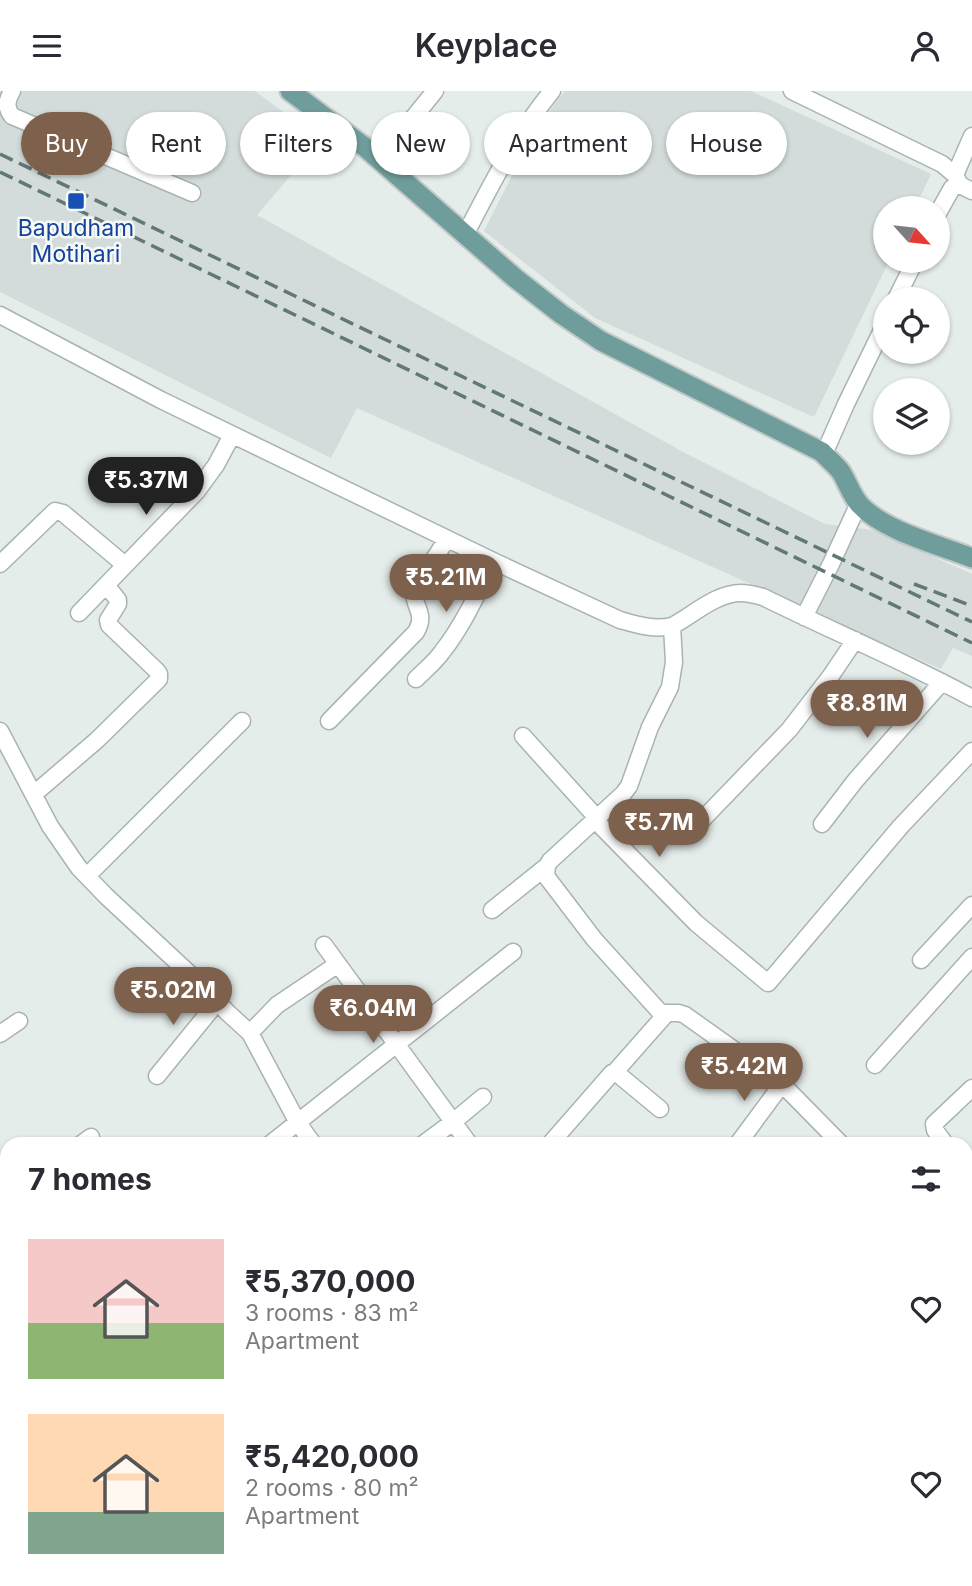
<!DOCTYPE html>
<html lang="en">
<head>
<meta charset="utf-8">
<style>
	body { margin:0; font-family:Inter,sans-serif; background:#f7f7f7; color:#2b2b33; height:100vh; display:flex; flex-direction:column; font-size:26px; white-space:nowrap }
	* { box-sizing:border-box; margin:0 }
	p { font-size:23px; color:#7c7c81 }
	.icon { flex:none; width:38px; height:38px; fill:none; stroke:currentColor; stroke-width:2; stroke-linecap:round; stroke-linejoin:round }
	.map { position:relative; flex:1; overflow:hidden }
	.drawer { position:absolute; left:0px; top:1046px; width:973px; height:450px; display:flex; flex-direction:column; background:#fff; border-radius:21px 21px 0 0; box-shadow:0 2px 5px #0004 }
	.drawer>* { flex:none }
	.top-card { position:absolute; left:21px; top:21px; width:931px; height:63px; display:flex; gap:14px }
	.needle { width:46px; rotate:117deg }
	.fabs { position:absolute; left:873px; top:105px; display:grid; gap:14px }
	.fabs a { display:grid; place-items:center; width:77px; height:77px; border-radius:50%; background:#fff; box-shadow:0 2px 5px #0004; font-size:35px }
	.price { position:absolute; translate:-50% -60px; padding:0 16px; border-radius:24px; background:#7d614d; color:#fff; font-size:23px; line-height:46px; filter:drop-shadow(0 2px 4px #0008) }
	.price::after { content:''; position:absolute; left:50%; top:42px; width:21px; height:16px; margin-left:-10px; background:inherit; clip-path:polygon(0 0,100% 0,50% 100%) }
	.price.selected { background:#222; color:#fff }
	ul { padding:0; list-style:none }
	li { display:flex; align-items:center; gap:21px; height:175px; padding:0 28px }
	li span { display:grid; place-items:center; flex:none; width:196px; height:140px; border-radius:0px; color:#555 }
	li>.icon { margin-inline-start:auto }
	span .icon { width:84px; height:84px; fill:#fffc; stroke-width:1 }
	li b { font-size:30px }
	h2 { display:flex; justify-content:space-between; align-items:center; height:84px; padding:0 28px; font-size:30px }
	.pill { padding:0 24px; border-radius:32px; background:#fff; box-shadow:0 2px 5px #0004; font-size:24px; line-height:63px }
	.pill.selected { background:#7d614d; color:#fff }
	header { display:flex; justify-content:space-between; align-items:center; height:91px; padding:0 28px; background:#fff; font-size:32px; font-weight:600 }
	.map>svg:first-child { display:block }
	.built { fill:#d3dcda }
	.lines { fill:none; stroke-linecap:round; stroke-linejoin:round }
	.minor-casing { stroke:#a8b4b3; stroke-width:19 }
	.major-casing { stroke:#c2c8c8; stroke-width:23 }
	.minor { stroke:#fff; stroke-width:16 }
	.major { stroke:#6f9d9b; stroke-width:19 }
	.rail { stroke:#617877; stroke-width:3.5; stroke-dasharray:14 7; stroke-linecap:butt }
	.transit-dot { fill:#1a4fb4; stroke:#f5f9f8; stroke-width:2.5 }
	.labels { text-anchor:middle; stroke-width:5; stroke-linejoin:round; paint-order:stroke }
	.transit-label { font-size:23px; fill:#164399; stroke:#f5f9f8 }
</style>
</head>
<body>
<header><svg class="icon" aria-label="menu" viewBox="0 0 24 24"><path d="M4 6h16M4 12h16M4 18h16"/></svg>Keyplace<svg class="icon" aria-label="person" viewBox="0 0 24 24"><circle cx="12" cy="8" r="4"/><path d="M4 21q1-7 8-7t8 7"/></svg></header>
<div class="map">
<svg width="972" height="1495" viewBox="0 0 972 1495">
	<rect width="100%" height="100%" fill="#e5edeb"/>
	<!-- built -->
	<path class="built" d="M0,0H255L321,49L257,124L685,362L825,433L873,439L972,483V565L953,557L941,578L357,317L331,367L0,201Z
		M565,0H751L931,83L915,117H886V170H889L814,326L595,227L484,140L536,37Z"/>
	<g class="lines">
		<!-- minor casing -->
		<g class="minor-casing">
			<path id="minor" d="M12,0C7,9 5,16 12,25L192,102
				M792,0L942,73L955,84L960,94
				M379,69L435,0
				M955,84L972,45
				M938,122L952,97L960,94L972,100
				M465,144C491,94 516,44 552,0
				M896,208L915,170
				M0,224L161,309L493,470L620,529C638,534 653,539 672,535C693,524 716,502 741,502C748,502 756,504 763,506C832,540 904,570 972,607
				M824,363L846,313L886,231
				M0,473L55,420L63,422L125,474
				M79,522L197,400L216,374L232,344
				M804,526L831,473L859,412
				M672,535L674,571L670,596L650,636L629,695L623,703L550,770L547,775L546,785L594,848L659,920L662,922H679L685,924L782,993L842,1054
				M416,588C425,579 435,571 442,561C464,533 478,501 493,470
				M329,630L416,541C427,522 413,517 414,499L447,448
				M0,640L50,735L79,777L106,805L206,898L227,921L250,942L298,1032L314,1054
				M523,645L597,727
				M34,703L97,649L159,588V583L157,580L109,534L108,529L118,513V509L106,494
				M595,729L696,832L768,892L901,735L972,660
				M702,729L789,639L830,586L855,549
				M822,733L855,690L942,591
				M87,785L242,630
				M492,819L547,775
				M324,854L470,1054
				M921,869L972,814
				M250,942L277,914L338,873
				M0,943L19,930
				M875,974L972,866
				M614,982L667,922
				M157,985L218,910
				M80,1054L91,1046
				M269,1054L513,861
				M422,1054L453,1031L483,1006
				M549,1054L612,982L619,984L660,1018
				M737,1054L782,993
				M946,1054L935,1039L934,1033L972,997
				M0,1104L7,1100
				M966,1204L972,1213
				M0,1246L7,1241
				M0,1361L7,1357
				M0,1382L7,1395
				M72,1489L76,1495
				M129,1489L132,1495
				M272,1489L278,1495
				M450,1489L454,1495
				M529,1489L534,1495
				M45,1495L58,1489
				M337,1495L345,1489"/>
		</g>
		<!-- major casing -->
		<g class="major-casing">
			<path id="major" d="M290,0L366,57L515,187L561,223L601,250L822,361C828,368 836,374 841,381C848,392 851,404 860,414C884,440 939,454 972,467"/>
		</g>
		<!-- minor -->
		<use href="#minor" class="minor"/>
		<!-- major -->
		<use href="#major" class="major"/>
		<!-- rail -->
		<path class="rail" d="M0,63L972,531
			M0,81L972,552
			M914,493L972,515"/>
	</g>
	<!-- markers -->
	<rect class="transit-dot" x="67" y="101" width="18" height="18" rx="3.5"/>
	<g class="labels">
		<!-- transit labels -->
		<g class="transit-label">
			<text x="76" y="145">Bapudham<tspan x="76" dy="26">Motihari</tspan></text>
		</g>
	</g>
</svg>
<div class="fabs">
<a><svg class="needle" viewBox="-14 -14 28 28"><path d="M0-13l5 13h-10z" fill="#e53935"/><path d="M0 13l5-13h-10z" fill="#7c7c81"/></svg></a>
<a><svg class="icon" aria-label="locate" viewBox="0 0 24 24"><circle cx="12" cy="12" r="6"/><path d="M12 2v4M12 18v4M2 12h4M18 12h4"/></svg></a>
<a><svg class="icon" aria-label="layers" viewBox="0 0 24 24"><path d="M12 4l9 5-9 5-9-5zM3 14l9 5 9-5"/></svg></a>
</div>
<b class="price selected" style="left:146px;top:426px">₹5.37M</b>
<b class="price" style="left:446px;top:523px">₹5.21M</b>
<b class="price" style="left:867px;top:649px">₹8.81M</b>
<b class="price" style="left:659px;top:768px">₹5.7M</b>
<b class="price" style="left:173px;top:936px">₹5.02M</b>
<b class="price" style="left:373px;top:954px">₹6.04M</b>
<b class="price" style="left:744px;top:1012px">₹5.42M</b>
<div class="top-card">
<a class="pill selected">Buy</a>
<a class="pill">Rent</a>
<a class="pill">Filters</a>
<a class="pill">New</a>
<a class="pill">Apartment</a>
<a class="pill">House</a>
</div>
<section class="drawer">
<h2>7 homes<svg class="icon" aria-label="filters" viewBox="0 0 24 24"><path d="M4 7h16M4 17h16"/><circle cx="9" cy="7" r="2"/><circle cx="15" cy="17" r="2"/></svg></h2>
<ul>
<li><span style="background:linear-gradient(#f6c9c9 60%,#8fb573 0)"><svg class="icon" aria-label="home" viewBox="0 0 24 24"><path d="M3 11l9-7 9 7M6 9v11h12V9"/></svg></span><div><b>₹5,370,000</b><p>3 rooms · 83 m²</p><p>Apartment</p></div><svg class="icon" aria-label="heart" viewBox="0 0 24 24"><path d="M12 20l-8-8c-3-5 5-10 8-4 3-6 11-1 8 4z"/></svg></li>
<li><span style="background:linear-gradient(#ffd9b3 70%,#7fa58c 0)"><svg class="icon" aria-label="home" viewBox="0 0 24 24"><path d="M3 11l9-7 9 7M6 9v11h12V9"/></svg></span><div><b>₹5,420,000</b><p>2 rooms · 80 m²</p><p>Apartment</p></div><svg class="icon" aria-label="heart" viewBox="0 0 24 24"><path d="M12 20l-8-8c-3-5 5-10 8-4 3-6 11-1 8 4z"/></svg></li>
</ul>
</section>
</div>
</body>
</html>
